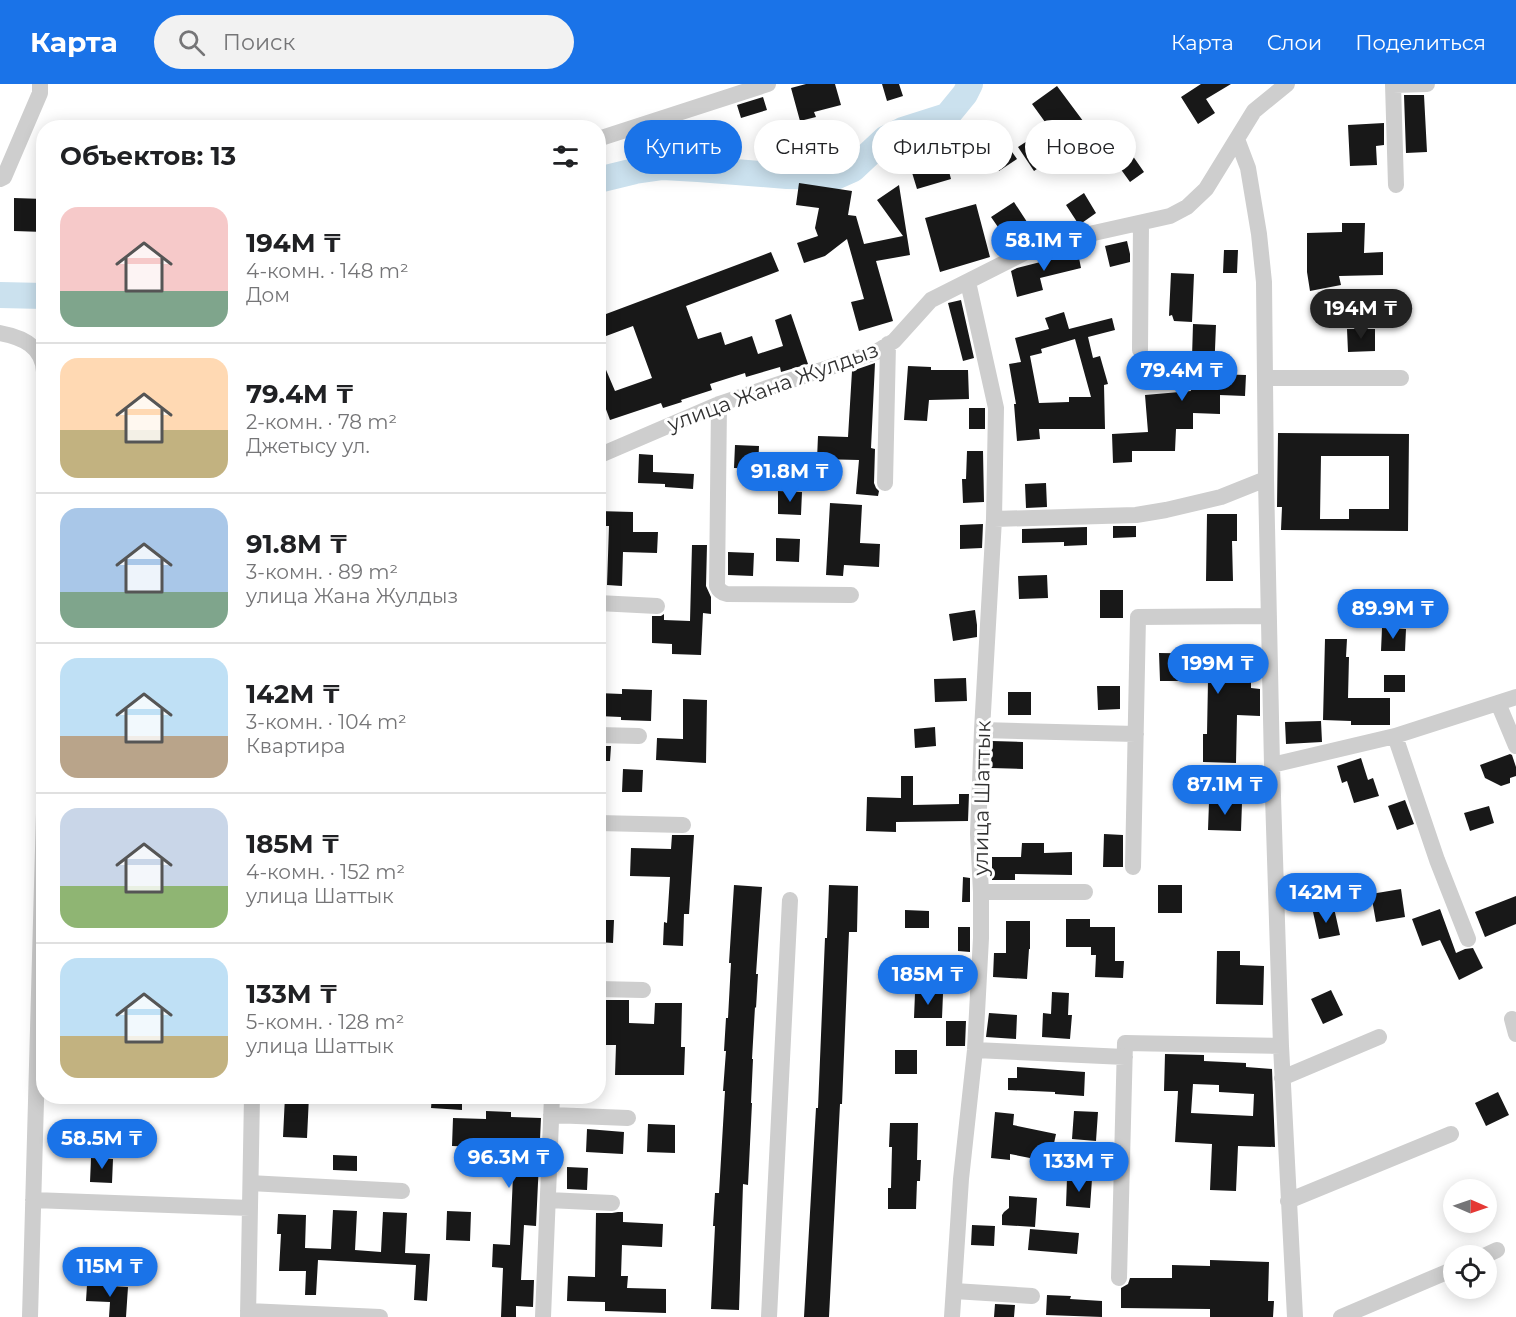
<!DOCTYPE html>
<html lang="ru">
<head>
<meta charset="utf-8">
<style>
	body { margin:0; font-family:Montserrat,sans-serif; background:#f2f2f2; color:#202124; height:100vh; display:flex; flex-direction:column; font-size:22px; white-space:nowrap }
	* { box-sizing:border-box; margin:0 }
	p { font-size:20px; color:#757577 }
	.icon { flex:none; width:33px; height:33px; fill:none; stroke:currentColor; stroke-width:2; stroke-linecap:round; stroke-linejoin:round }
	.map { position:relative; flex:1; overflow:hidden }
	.panel { position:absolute; left:36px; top:36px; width:570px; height:984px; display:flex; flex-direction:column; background:#fff; border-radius:24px; box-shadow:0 3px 15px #0003 }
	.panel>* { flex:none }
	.guide { position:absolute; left:624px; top:36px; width:570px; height:54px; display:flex; gap:12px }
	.needle { width:39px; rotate:92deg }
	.buttons { position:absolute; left:1443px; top:1095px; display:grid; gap:12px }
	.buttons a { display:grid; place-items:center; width:54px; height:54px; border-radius:50%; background:#fff; box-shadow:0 3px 15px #0003; font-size:30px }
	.price { position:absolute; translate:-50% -51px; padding:0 14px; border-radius:21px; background:#1a73e8; color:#fff; font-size:20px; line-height:39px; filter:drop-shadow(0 2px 3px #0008) }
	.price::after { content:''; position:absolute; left:50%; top:36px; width:18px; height:14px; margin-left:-9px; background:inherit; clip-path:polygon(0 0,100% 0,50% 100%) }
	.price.current { background:#222; color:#fff }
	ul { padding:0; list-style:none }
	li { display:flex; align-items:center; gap:18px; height:150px; padding:0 24px }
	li+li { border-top:2px solid #e0e0e0 }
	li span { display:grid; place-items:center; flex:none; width:168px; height:120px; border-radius:18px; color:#555 }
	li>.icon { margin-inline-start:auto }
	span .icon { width:72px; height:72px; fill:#fffc; stroke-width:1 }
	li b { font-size:26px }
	h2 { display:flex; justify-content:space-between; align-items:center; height:72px; padding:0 24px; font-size:26px }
	.tag { padding:0 21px; border-radius:27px; background:#fff; box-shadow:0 3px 15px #0003; font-size:21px; line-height:54px }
	.tag.current { background:#1a73e8; color:#fff }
	header { display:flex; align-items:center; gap:36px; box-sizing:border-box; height:84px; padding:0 30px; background:#1a73e8; color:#fff }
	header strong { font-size:28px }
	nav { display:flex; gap:33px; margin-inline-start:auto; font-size:21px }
	.search { width:420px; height:54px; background:#f2f2f2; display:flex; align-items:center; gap:15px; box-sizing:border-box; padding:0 21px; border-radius:33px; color:#757577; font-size:22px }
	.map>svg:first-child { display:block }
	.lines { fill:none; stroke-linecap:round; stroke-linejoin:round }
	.river { stroke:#cbe1ee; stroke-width:26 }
	.building { fill:#181818; fill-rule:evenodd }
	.minor { stroke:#cecece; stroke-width:16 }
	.labels { text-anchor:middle; stroke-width:6; stroke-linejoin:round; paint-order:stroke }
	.street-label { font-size:21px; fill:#313131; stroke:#fff }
</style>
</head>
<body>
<header>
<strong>Карта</strong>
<div class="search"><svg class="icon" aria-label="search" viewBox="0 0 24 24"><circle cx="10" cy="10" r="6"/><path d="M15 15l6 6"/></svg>Поиск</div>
<nav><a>Карта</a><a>Слои</a><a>Поделиться</a></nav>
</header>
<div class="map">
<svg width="1516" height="1233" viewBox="0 0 1516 1233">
	<rect width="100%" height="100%" fill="#fff"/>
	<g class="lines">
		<!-- river -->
		<path class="river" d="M598,96L635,87L663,83L698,85L787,92L835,93L853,85L885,55L903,46L947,32L965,10L970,0
			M0,211L44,212"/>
	</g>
	<!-- building -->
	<path class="building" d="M806,0H835L841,21L814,28L816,33L800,37L791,4Z
		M882,0H899L903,12L887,17Z
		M1201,0H1231L1206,15L1215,29L1198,40L1181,13Z
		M1057,2L1092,49L1079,58L1066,40L1053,49L1032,20Z
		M1404,11H1424L1427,68L1406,69Z
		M763,13L767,26L741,34L737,21Z
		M1384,39V61L1376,62L1377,81L1350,82L1348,41Z
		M1114,45L1144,88L1130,98L1099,55Z
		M1041,48L1056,72L1034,87L1018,63Z
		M1003,55L1017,75L999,87L986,67Z
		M945,72L951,95L917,105L910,82Z
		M799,99L852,107L848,131L856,132L864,160L903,152L877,116L899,101L910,171L876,177L893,237L859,247L851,218L864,215L847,155L825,172L804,179L797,159L818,152L815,144L819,124L796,121Z
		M1084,109L1096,129L1079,141L1066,121Z
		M14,114L44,115V148L14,147Z
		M1014,118L1029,141L1007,156L991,133Z
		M976,120L990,173L940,188L925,134Z
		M1342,139H1365L1364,169L1383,168V191L1339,192L1341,201L1310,207L1307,188V149L1342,148Z
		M1127,157L1130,170V178L1110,183L1105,162Z
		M1077,164L1081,184L1040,194L1043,206L1017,213L1011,187L1017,184L1056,174L1054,169Z
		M1224,166H1238L1237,189H1223Z
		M771,168L779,187L686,222L698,255L721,248L725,261L752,252L758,270L783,262L775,236L791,230L808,280L781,288L780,283L746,293L745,289L710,300L712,306L681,316L682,318L663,324L661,319L610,336L598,304V267L615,307L652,294L633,242L598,255V233Z
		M1171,189L1194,190L1192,238L1174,237L1172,231L1169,232Z
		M961,216L974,274L963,277L948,219Z
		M1064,228L1069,245L1112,234L1115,246L1088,253L1093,274L1100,272L1108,300L1104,301L1105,345H1039L1040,355L1017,357L1014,320H1016L1009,280L1021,278L1015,254L1049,245L1045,234ZM1075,255L1091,313H1069V318L1039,319L1030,272L1042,269L1041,265Z
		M1193,240L1216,241L1214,290L1246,291L1245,312L1220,311V330L1193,329V345H1176L1175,367H1132V378L1113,379L1112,350L1148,348L1145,311L1191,307Z
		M1347,245H1375V267L1348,268Z
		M875,279L871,364L875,365L874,399L876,404L879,407L878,412L856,410L859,376L817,375L818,352L848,353L852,287Z
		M908,282L931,283V286H968L969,315L929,316L927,337L904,336Z
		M969,324H985V345H969Z
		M1278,349L1409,350L1408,447L1281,446L1282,423H1277ZM1321,372H1389V425H1349V435H1320Z
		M735,361L759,362L758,385L734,384Z
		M967,367H983L984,418L963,419L962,395H966Z
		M639,370L653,371V388L694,390L693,405L665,403V400L638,399Z
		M1046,399L1047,423L1026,424L1025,400Z
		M778,407L802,408L801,431L778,430Z
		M830,419L862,421L860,459L880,460L879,483L844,481L843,492L826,491Z
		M598,427L633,428V448H658L657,469L623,468L622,502L607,501L609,442H598Z
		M1207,430H1237V457H1232L1233,497H1206Z
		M983,440L982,464L960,465V441Z
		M1113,442H1136V453L1113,454Z
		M1087,443V461L1064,462V458L1022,459V445Z
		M776,454L800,455L799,478L776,477Z
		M692,461H707L706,502L711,513V530L703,529L701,571L672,570V560L652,559V532H661L664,530V536L690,537Z
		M728,468L754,469L753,492L728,491Z
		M1047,491L1048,514L1019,515L1018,492Z
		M1100,506H1123V534H1100Z
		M975,526L977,541V553L953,557L949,530Z
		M1382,544L1406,545L1405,567H1381Z
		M1325,555H1347L1346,573H1349L1348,614H1390V641H1351V637L1323,636Z
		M1224,568H1251V604L1260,605V632L1237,631L1236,679L1203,678V650H1207L1208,597H1160L1159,569L1224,570Z
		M1384,591H1405V608H1384Z
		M966,594L967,617L935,618L934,595Z
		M1097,602H1120V625L1098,626Z
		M622,605L652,606L651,637L621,636V633L598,632V609L622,610Z
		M1008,608H1031V631H1008Z
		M683,615L707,616L706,679L656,676L657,654L683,655Z
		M1321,637L1322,658L1286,660L1285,638Z
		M935,643L936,662L915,664L914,645Z
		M992,657L1023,658V685L991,684Z
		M598,662H611L610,677H598Z
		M1510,670L1512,671L1516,683V692L1510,694V699L1501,702L1485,694L1480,681Z
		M1361,674L1368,696L1373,694L1379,712L1354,719L1347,697L1342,699L1337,682Z
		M623,685L643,686L642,708H622Z
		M901,692H913V721L959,720V710H969L968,737L896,738V748L866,747L867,713L901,714Z
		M1405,716L1414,740L1397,746L1388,722Z
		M1209,718L1242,719L1241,747L1208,746Z
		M1489,722L1494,739L1470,747L1464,729Z
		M1104,750L1123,751V783H1103Z
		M672,751H694L689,830H684L683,862L663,861L664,838L667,839L670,793L630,792L631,764L671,765Z
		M1022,759H1044V769L1072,768V791L1015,790V796H992V773H1021Z
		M963,793L970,794V818H962Z
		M734,801L762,803L756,890H758L756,924L755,923L752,975H753L751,1019H752L748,1101L743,1100L739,1226L711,1225L715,1142H713L715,1109H719L725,1007H723L726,967H724L726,934H728L731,879H729Z
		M829,801L858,802L857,848H849L842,1020H840L829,1233H804L816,1024H818L825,854H827Z
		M1158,801H1182V829H1158Z
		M1401,805L1405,833L1376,838L1371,810Z
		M1516,812V840L1485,853L1475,828Z
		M1334,824L1340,851L1319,855L1313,828Z
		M1440,825L1456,869L1465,865L1473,864L1483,884L1459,896L1440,856L1422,862L1412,835Z
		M905,826L929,827V844H905Z
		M1066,835H1090V843H1115V877H1124L1123,894L1095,893L1096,871H1091V863H1066Z
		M598,836H614L613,859L598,858Z
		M1006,837H1030V865H1029L1027,895L993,893L994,869H1006Z
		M958,843H970V868L958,867Z
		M1217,867H1240V881L1264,882L1263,921L1216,920Z
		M1331,906L1343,931L1323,940L1311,915Z
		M1052,908L1069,909L1068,931H1072L1070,955L1042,953L1043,929L1051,930Z
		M915,909L943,910L942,934H914Z
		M602,916H629V939L654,940L655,919H682L681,963H685L684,991H615L616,961H605L606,935H601Z
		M989,929L1017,931L1016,955L986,953Z
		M946,937H966L965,962H946Z
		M895,966H917V990H895Z
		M1165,970L1204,971V977L1246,979V983L1272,985L1275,1063L1238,1062L1236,1107L1210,1106L1212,1060L1175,1058L1178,1007H1164ZM1193,1000L1219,1001V1008L1254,1010L1253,1032L1191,1029Z
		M1017,983L1085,988L1084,1012L1055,1010V1008L1008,1006V994H1017Z
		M1498,1008L1509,1031L1486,1042L1475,1019Z
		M285,1012H309L307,1054L283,1053Z
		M432,1012H462V1026L431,1024Z
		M486,1027L511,1028V1033L541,1034L536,1142L524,1141L521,1196H534L533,1223L516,1222V1233H501L503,1184L492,1183L493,1160L510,1161L513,1091H510V1085L477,1084L478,1063L452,1062L453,1034L486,1035Z
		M1074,1027L1098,1028L1096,1057L1072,1055Z
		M995,1028L1014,1030L1013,1041L1056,1050L1050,1078L1010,1070V1076L991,1074Z
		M890,1039H918L917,1076H921L920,1097H917L916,1125H888V1104H891L892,1063H889Z
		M648,1040L675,1041V1069L647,1068Z
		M587,1045L624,1048L623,1070L586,1068Z
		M333,1071L357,1072V1087L333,1086Z
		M91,1074L113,1075L112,1099L90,1098Z
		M567,1083L588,1084L587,1106L567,1105Z
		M1067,1094L1092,1095L1090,1124L1066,1122Z
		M1009,1112L1037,1114L1035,1143L1002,1141V1131L1004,1128L1009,1124Z
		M333,1126L357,1127L355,1166L381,1168L383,1128L407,1129L405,1169L430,1170L427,1217L414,1216L416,1181L318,1176L316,1211H305L306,1187H279L281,1150H277L278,1130L306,1131L305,1164L331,1165Z
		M447,1127L471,1128L470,1157L446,1156Z
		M618,1128H623V1138L663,1140L662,1163L622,1161L621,1192H628L627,1204L666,1205V1229L605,1227V1218L567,1217L568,1192L595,1193L596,1129H612Z
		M972,1141L995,1142L994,1162L971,1161Z
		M1030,1145L1079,1149L1077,1170L1028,1166Z
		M1210,1176L1269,1178L1268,1217H1274L1273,1233H1210V1225L1121,1224V1204L1128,1200L1130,1194H1172V1181L1210,1182Z
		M87,1201L128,1203L126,1233H109L110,1218L86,1217Z
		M1047,1211L1071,1212L1070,1215L1102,1217V1233L1046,1231Z
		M995,1220L1015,1221L1014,1233H994Z"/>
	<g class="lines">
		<!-- minor -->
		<path class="minor" d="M1393,0L1396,101
			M1393,1L1427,0
			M598,55L768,0
			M1237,55L1248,84L1259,150L1264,198L1266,395L1272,681L1281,962L1295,1233
			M0,95L4,93L40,9V0
			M0,249C22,253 43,262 44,288
			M1140,266L1141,140
			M1265,294H1401
			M719,320L717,502C719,507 722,509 727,510L851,511
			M598,372L719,320L876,268L894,257L931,216L1026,168L1049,159L1170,132L1187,123L1206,105L1254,27L1287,0
			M885,399L888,260
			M994,435L1136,431L1166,426L1221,413L1266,395
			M598,519L657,522
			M1498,619L1516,662
			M982,646L1136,650
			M598,651L639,652
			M1395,652L1437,776L1468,855
			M1272,681L1395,652L1516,613
			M598,739L683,741
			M1133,783L1138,533L1269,532
			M981,808H1085
			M598,905L643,906
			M1512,935L1516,950
			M975,966L1125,973
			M1282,994L1379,953
			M551,1031L628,1034
			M251,1099L402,1107
			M33,1116L250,1124
			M548,1116L612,1119
			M1288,1117L1451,1050
			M1484,1172L1497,1166
			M1119,1194L1125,959L1281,962
			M954,1207L1032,1212
			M248,1227L380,1233
			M30,1233L44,729
			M248,1233L252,1012
			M543,1233L552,1012
			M769,1233L790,816
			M952,1233L961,1095L975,966L981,854V808L978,750L982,646L994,435L996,324L968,198
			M1341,1233L1454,1185"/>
	</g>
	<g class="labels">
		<!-- street labels -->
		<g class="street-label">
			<text transform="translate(773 303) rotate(-20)" y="7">улица Жана Жулдыз</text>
			<text transform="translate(982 714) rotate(-89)" y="7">улица Шаттык</text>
		</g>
	</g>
</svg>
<div class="buttons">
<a><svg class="needle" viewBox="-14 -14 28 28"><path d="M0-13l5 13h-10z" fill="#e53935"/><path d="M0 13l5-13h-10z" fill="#757577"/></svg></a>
<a><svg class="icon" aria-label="locate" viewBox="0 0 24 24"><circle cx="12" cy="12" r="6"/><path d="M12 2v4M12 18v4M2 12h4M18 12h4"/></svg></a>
</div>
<b class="price" style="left:1044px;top:188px">58.1M ₸</b>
<b class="price current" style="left:1361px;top:256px">194M ₸</b>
<b class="price" style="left:1182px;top:318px">79.4M ₸</b>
<b class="price" style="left:790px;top:419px">91.8M ₸</b>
<b class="price" style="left:1393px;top:556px">89.9M ₸</b>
<b class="price" style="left:1218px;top:611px">199M ₸</b>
<b class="price" style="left:1225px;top:732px">87.1M ₸</b>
<b class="price" style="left:1326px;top:840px">142M ₸</b>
<b class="price" style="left:928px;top:922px">185M ₸</b>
<b class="price" style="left:102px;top:1086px">58.5M ₸</b>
<b class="price" style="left:509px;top:1105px">96.3M ₸</b>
<b class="price" style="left:1079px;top:1109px">133M ₸</b>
<b class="price" style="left:110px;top:1214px">115M ₸</b>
<div class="guide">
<a class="tag current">Купить</a>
<a class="tag">Снять</a>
<a class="tag">Фильтры</a>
<a class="tag">Новое</a>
</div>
<section class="panel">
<h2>Объектов: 13<svg class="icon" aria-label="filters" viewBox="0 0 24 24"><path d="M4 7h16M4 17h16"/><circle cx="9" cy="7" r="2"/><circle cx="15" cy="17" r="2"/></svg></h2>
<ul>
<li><span style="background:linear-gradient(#f6c9c9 70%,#7fa58c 0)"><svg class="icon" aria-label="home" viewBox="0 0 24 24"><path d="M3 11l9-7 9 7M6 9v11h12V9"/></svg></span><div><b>194M ₸</b><p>4-комн. · 148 m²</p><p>Дом</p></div></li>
<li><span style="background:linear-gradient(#ffd9b3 60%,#c2b280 0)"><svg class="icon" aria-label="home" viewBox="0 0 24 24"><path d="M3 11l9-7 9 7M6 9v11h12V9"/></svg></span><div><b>79.4M ₸</b><p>2-комн. · 78 m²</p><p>Джетысу ул.</p></div></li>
<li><span style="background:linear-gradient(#a9c7e8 70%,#7fa58c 0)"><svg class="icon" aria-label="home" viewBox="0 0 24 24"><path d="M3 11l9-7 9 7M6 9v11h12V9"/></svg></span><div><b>91.8M ₸</b><p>3-комн. · 89 m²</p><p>улица Жана Жулдыз</p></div></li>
<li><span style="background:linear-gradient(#bfe0f5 65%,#b9a48a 0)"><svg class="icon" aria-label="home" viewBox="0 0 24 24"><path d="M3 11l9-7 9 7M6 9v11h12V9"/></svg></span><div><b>142M ₸</b><p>3-комн. · 104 m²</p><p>Квартира</p></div></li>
<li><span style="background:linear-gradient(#c9d6e8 65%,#8fb573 0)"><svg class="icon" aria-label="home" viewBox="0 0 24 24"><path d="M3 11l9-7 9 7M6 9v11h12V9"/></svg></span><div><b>185M ₸</b><p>4-комн. · 152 m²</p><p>улица Шаттык</p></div></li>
<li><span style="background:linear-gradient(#bfe0f5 65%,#c2b280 0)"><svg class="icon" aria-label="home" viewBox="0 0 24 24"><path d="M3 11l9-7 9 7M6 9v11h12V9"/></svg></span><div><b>133M ₸</b><p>5-комн. · 128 m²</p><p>улица Шаттык</p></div></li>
</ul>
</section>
</div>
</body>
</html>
